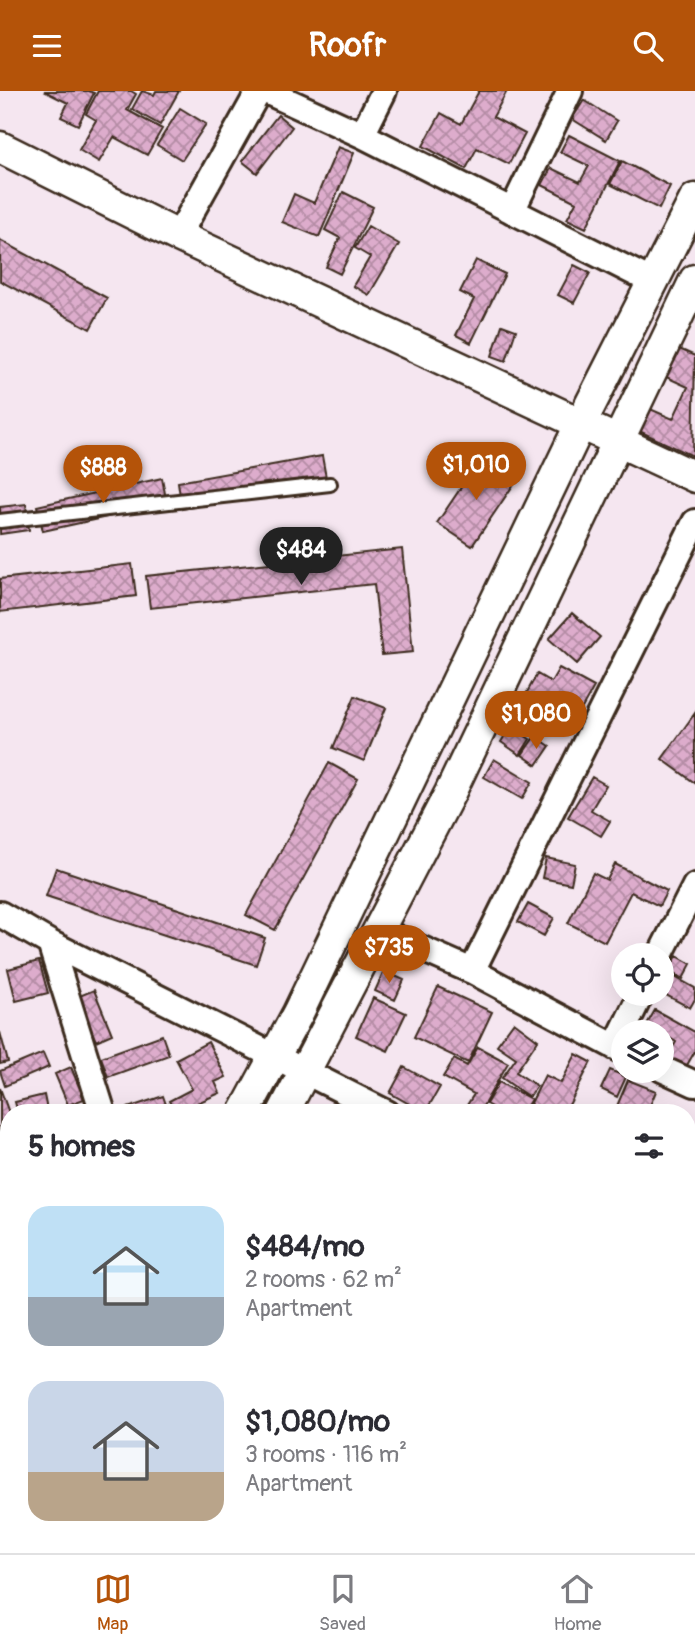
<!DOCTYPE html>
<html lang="en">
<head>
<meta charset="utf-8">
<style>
	body { margin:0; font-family:Pangolin,sans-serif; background:#f2f2f3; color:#2b2b33; height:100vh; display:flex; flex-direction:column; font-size:26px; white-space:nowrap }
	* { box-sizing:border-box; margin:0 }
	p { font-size:23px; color:#7c7c81 }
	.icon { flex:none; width:38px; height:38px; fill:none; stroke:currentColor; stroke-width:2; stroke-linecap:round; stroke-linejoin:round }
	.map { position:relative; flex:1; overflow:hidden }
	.details { position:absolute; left:0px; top:1013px; width:696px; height:450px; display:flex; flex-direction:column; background:#fff; border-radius:28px 28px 0 0; box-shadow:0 7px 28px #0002 }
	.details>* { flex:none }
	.tools { position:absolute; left:611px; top:852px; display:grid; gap:14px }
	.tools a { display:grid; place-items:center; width:63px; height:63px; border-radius:50%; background:#fff; box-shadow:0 7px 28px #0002; font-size:35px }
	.price { position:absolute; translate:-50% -60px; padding:0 16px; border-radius:24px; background:#b45309; color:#fff; font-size:23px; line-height:46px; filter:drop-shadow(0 2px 4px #0008) }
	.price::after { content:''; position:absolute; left:50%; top:42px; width:21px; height:16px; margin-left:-10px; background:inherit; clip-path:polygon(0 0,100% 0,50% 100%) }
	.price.on { background:#222; color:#fff }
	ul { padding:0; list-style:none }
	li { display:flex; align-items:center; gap:21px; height:175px; padding:0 28px }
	li span { display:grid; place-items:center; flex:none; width:196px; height:140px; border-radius:21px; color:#555 }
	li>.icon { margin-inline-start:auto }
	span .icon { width:84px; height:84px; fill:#fffc; stroke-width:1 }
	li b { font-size:30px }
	h2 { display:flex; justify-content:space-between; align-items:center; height:84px; padding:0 28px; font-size:30px }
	header { display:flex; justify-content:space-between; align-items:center; height:91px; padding:0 28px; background:#b45309; color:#fff; font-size:32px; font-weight:700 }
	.tab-bar { display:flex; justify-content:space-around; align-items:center; height:98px; border-top:2px solid #e1e1e2; background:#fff; font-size:19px; color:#7c7c81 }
	.tab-bar a { display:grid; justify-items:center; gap:4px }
	.tab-bar .on { color:#b45309 }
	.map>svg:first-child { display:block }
	.building { fill:url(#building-cross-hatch); stroke:#3b2a1e; stroke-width:2 }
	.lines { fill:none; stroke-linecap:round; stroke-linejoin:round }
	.service-casing { stroke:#3b2a1e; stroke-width:18 }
	.minor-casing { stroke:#3b2a1e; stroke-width:30 }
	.tertiary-casing { stroke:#3b2a1e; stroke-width:35 }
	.service { stroke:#fff; stroke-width:12 }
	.minor { stroke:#fff; stroke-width:24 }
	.tertiary { stroke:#fff; stroke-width:30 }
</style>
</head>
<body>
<header><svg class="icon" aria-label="menu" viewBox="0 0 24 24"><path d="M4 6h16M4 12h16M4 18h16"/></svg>Roofr<svg class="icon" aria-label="search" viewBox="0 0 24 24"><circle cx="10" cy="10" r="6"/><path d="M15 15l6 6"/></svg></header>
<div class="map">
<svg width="695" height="1462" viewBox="0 0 695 1462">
	<defs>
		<pattern id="building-cross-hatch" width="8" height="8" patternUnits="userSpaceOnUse" patternTransform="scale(1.75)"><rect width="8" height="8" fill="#ddaccc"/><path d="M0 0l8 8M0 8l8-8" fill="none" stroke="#b48ca5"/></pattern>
	</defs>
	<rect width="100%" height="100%" fill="#f5e6f0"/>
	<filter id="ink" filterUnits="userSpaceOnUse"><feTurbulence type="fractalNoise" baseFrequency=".0143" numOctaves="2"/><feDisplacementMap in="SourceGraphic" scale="14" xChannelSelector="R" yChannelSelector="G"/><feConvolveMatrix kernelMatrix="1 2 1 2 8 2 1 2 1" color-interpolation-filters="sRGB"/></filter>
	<g filter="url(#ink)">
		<!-- building -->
		<path class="building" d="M44,0H89L94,2L78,34L61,26L68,12Z
			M98,0H131L136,3L127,19L162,38L147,64L114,46L99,71L79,59L96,29L86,23Z
			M142,0L154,4L156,0H179L160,34L132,18Z
			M479,0H507L493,26L525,43L509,73L477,57L466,78L423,55L441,22L461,33Z
			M584,9L617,30L606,49L572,28Z
			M180,17L206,33L182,69L157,54Z
			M278,24L292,36L257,82L242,70Z
			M569,44L620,70L586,137L567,128L576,111L542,94L551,77L580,91L589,75L560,61Z
			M338,56L354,62L319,146L282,131L294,103L314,112Z
			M622,70L670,95L659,118L610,93Z
			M343,101L373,116L340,183L326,176L340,147L325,139Z
			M368,135L399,153L369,204L353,195L370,166L355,157Z
			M0,149L107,207L90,238L0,190Z
			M476,169L505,183L471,252L456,244L474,208L460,201Z
			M574,174L590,182L574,212L558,204Z
			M502,234L516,239L506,270L492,265Z
			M677,257L695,265L693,365L637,339L648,317L673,328L688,296L664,285Z
			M322,365L327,392L182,418L178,391Z
			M481,367L516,390L472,455L437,432Z
			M162,387L167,413L43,440L37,415Z
			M26,413L29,439L0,443V416Z
			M402,458L413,561L382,564L374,493L150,517L146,485Z
			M132,473L136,505L0,521V488Z
			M572,522L600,546L577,573L549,548Z
			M559,577L594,596L576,628L542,610L526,639L511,631L537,583L551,591Z
			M355,605L386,617L364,670L333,657Z
			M695,622V692L662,668Z
			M510,636L530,648L520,664L501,651Z
			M535,645L550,655L537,674L522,664Z
			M494,668L532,691L522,708L484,686Z
			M329,672L358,688L275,839L246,824Z
			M592,686L606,694L591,719L610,730L601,745L568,726Z
			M546,767L575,773L571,793L542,787Z
			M615,773L667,800L659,815L631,801L605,851L568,832L593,782L607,789Z
			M56,777L265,847L256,874L46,805Z
			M528,813L554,827L544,845L518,831Z
			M677,865L691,873L683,888L668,880Z
			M39,870L48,902L16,910L8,878Z
			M384,880L404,889L395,909L375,900Z
			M666,881L695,897V908L690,917L662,902V889Z
			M438,896L492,921L468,972L414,946Z
			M94,899L112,943L96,950L77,906Z
			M373,907L406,922L388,960L356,945Z
			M655,919L695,941V960L686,976L667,966L676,951L662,942H642Z
			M514,931L538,949L516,981L537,995L529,1006L502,987L516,967L497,954Z
			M0,941L8,971L0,973Z
			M162,944L169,964L108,986L101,966Z
			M208,951L226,986L215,991L220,1002L175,1022L169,1010L192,998L176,968Z
			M478,956L508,972L479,1022H469L464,1019L474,1003L443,986L454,968L467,975Z
			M43,962L49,976L5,995L0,980Z
			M576,963L591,971L565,1022H526L545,984L561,992Z
			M71,976L84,1008L68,1014L55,983Z
			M404,976L440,996L425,1022L390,1002Z
			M610,979L626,986L617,1006L601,998Z
			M628,989L656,1000L647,1022H614Z
			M499,991L531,1008L523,1022H502L486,1013Z
			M0,997L9,1022V1053L0,1056Z
			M44,1004L47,1019L18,1022L15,1011Z
			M163,1005L169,1022H119V1020Z
			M688,1202L695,1205L694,1248L688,1245Z
			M9,1237V1268L0,1240Z
			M688,1373L695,1377V1386L688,1400Z
			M98,1454H131L133,1460L93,1462L91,1456Z
			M204,1454H236L237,1457L224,1462H207Z
			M278,1454H298V1462H279Z"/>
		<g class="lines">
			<!-- service casing -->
			<g class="service-casing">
				<path id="service" d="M0,430L330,393"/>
			</g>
			<!-- minor casing -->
			<g class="minor-casing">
				<path id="minor" d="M266,0L362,44L653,191
					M362,44L384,0
					M512,120L570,0
					M178,145L259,0
					M0,823L50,852L387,1022
					M379,839L472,880L623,960
					M50,852L103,1022
					M660,864L695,795
					M472,880L695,431
					M615,956L641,903
					M662,978L695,993
					M688,1161L695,1147
					M0,1287L9,1315
					M187,1454L189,1462
					M435,1454L438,1462
					M617,1454L620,1462
					M489,1462L493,1454"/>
			</g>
			<!-- tertiary casing -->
			<g class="tertiary-casing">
				<path id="tertiary" d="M0,56L178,145L695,386
					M244,1022L298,922L581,332L695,108
					M283,1022L450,702L695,189
					M0,1436L9,1422
					M26,1462L31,1454"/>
			</g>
			<!-- service -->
			<use href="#service" class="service"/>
			<!-- minor -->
			<use href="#minor" class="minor"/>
			<!-- tertiary -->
			<use href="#tertiary" class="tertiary"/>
		</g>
	</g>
</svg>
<div class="tools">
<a><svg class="icon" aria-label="locate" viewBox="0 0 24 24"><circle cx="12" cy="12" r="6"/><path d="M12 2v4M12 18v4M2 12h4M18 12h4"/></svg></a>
<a><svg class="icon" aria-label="layers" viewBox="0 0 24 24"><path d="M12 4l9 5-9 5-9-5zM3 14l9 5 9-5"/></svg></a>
</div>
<b class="price" style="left:476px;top:411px">$1,010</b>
<b class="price" style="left:103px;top:414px">$888</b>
<b class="price on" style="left:301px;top:496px">$484</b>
<b class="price" style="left:536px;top:660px">$1,080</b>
<b class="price" style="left:389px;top:894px">$735</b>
<section class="details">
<h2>5 homes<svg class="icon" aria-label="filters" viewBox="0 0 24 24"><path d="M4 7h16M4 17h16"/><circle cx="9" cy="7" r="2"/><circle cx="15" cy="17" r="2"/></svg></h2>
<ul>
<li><span style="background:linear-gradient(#bfe0f5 65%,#9aa5b1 0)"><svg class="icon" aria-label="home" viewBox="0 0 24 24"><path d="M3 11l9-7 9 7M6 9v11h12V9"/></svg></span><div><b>$484/mo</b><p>2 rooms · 62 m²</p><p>Apartment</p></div></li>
<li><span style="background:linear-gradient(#c9d6e8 65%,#b9a48a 0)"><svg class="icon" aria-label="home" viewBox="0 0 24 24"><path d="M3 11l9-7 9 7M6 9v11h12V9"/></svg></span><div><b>$1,080/mo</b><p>3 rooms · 116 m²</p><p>Apartment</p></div></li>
</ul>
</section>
</div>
<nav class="tab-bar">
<a class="on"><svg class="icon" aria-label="map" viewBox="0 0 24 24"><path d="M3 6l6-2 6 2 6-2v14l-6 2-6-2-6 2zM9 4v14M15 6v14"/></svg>Map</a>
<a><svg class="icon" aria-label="saved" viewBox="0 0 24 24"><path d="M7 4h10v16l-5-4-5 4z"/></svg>Saved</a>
<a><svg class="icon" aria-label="home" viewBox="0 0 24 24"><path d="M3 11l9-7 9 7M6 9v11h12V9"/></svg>Home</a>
</nav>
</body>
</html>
